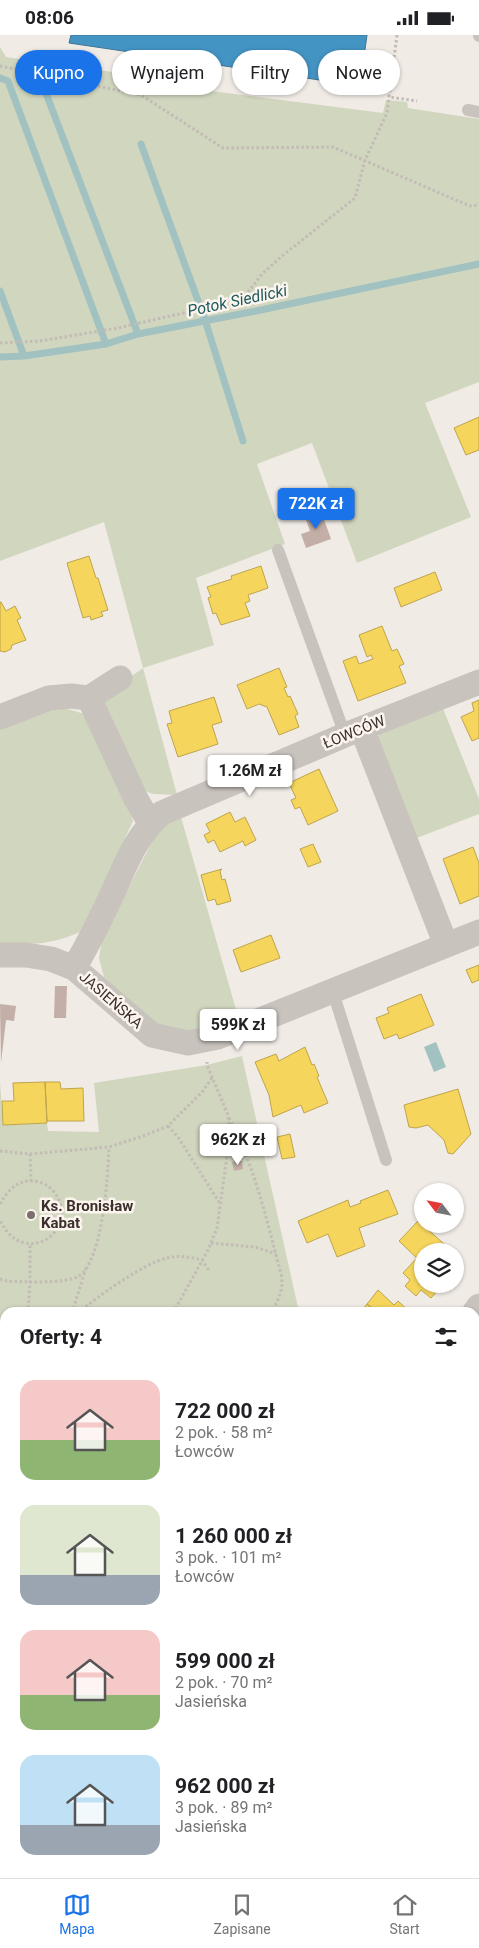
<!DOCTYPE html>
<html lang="pl">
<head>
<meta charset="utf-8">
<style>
	body { margin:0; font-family:Roboto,sans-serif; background:#f2f2f2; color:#202124; height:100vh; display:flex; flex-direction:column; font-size:19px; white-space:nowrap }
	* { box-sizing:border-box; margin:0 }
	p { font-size:16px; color:#757577 }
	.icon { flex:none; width:28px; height:28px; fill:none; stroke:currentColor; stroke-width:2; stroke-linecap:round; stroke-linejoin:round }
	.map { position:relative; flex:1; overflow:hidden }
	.details { position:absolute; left:0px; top:1272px; width:480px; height:571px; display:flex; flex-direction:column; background:#fff; border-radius:15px 15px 0 0; box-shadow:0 1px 4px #0004 }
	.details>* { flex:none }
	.guide { position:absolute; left:15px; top:15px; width:450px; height:45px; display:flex; gap:10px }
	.needle { width:32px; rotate:302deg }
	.fabs { position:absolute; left:414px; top:1148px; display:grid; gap:10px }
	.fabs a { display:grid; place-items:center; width:50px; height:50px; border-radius:50%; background:#fff; box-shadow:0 1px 4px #0004; font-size:25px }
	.price { position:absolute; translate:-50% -42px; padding:0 11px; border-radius:5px; background:#fff; color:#222; font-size:16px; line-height:32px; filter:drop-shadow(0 1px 2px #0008) }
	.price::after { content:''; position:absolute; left:50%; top:30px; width:15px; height:11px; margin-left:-8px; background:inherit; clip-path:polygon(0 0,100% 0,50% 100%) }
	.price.on { background:#1a73e8; color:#fff }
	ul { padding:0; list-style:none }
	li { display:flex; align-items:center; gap:15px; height:125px; padding:0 20px }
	li span { display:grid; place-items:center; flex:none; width:140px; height:100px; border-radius:15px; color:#555 }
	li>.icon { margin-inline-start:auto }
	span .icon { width:60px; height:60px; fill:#fffc; stroke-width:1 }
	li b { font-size:21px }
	h2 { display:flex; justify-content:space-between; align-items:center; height:60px; padding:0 20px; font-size:21px }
	.tag { padding:0 18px; border-radius:22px; background:#fff; box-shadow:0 1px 4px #0004; font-size:18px; line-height:45px }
	.tag.on { background:#1a73e8; color:#fff }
	.status { display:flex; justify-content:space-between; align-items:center; height:35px; padding:0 25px; background:#fff; direction:ltr }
	.status svg { height:14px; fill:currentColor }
	.tab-bar { display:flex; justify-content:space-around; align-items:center; height:70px; border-top:1px solid #e0e0e0; background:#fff; font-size:14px; color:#757577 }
	.tab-bar a { display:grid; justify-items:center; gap:2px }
	.tab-bar .on { color:#1a73e8 }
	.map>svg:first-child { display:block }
	.green { fill:#d1d6bf }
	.water { fill:#a1c2c1 }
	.homes { fill:#f6d55c; stroke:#bea44d }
	.shops { fill:#d6604d; stroke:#a85243 }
	.schools { fill:#4393c3; stroke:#417595 }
	.industry { fill:#8c8c6e; stroke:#74705a }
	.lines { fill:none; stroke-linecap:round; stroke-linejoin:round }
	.stream { stroke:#a1c2c1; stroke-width:7 }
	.building { fill:#c3afa7 }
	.path { stroke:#c2bbb6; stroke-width:3; stroke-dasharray:2.5 2.5; stroke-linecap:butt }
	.lane { stroke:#c9c3be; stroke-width:12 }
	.street { stroke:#c9c3be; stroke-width:25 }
	.secondary { stroke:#bab3ae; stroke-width:28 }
	.poi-dot { fill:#7a716c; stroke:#fbf5ee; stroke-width:2 }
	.labels { text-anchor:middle; stroke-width:5; stroke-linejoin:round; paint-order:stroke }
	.street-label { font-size:15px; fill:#3b302b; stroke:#fbf5ee }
	.poi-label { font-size:15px; font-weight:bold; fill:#3b302b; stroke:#fbf5ee; text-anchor:start }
	.water-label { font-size:16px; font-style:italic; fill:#1f5a5e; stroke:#fbf5ee }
</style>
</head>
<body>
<div class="status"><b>08:06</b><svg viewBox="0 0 49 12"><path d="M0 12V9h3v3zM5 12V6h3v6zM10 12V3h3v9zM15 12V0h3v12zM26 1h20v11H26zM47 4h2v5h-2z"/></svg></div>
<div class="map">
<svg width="479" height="1843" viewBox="0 0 479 1843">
	<rect width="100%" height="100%" fill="#f0ebe5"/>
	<!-- green -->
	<path class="green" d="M0,12L6,22L119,38L118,44L383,78L386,65L407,67L408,73L479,84V347L425,368L471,482L357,528L312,408L257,429L285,509L196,543L214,610L143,633L177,760L153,759L137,753L101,679L109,657L143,633L104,487L0,526Z
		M442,671L479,764V779L414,804L376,711L379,698Z
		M61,672L88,680L128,767L133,786L82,896C52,910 33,909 0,910V691Z
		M181,782L239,985L194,998H172L138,977L104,942L99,923L102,904L154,803L170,786Z
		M242,1021L299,1277L5,1278V1469L0,1462V1355L5,1351L0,1341V1047L3,1090L47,1088L48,1096L99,1097L94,1048L207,1030Z"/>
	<!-- water -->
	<path class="water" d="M436,1007L446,1032L434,1037L424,1012Z"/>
	<!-- homes -->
	<path class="homes" d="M479,382V415L466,420L454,393Z
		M89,521L96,543H98L108,575L101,577L103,581L91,585L90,581L83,583L67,528Z
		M261,531L268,553L248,560L250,566L245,568L250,581L221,590L216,578L213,579L208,563L211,562L207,552L232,544L231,541Z
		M435,537L442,555L401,572L394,553Z
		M0,567H1L6,576L15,571L21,583L17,585L26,605L12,610L11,614L5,617L0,616Z
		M382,591L392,616L397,614L404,629L399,631L406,648L358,666L343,626L356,621L359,629L373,624L371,620L367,622L359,600Z
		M279,633L287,652L284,653L288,662L290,661L298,679L295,681L299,692L279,700L267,672L259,669L247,674L237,650Z
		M214,662L222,687L212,690L218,709L178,722L167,689L172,688L169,676Z
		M479,665V703L472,706L461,682L474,676L472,668Z
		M319,734L338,776L308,790L300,772L295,774L291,765L296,763L289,748Z
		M230,777L235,787L245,782L256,805L245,811L243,806L220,817L214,805L208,808L204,800L210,797L206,789Z
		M313,809L321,827L308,832L300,814Z
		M473,812L479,828V861L460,869L443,824Z
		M222,834L220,836L222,845L225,844L231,866L217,870L215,864L208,866L201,840Z
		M271,900L280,923L241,937L233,915Z
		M479,930V945L472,948L466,935Z
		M421,959L434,990L399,1004L397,999L384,1004L376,983L389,978L387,973Z
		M305,1012L312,1030L314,1029L319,1041L317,1042L328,1068L304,1078L301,1070L273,1082L269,1060L255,1027L276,1019L279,1026Z
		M45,1047H60L61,1054L83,1053L84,1086H47Z
		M45,1047L47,1088L3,1090L2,1066H14L13,1048Z
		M458,1054L471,1099L453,1119L448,1118L444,1105L428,1090L416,1093L409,1092L404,1070Z
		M290,1099L295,1122L282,1124L277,1102Z
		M388,1155L398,1179L359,1193L365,1211L337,1222L328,1199L307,1208L298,1186L348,1165L350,1172L361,1168L360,1166Z
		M418,1186L443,1208L453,1216H422V1228L399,1206Z
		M417,1223L422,1228V1249H443L431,1263L421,1255L416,1261L405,1251L410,1245L403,1238Z
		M378,1255L394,1270L398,1266L411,1278H377L367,1269Z
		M367,1269L377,1278H359Z
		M475,1742L479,1746V1763L477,1765L475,1763Z
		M479,1819V1843H453L457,1839H475V1823Z"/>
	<!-- shops -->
	<path class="shops" d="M479,1362V1446L475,1441V1365Z
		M36,1839H77L80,1843H38Z"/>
	<!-- schools -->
	<path class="schools" d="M71,0H367L360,51L69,8Z"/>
	<!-- industry -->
	<path class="industry" d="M0,1718L5,1728V1766L0,1768Z"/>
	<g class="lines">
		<!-- stream -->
		<path class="stream" d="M39,40L138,299
			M0,43L8,46L106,309
			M141,109L205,285L243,406
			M0,256L24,321
			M0,322L24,321L106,309L138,299L256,276L479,229"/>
	</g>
	<!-- building -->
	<path class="building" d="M321,476L331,504L306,513L301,499L310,496L305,482Z
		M55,951H67L66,983H54Z
		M0,969L16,971L14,986L6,985L1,1028Z
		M242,1126L243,1134L234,1136L232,1127Z"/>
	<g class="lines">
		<!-- path -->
		<path class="path" d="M397,0L389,62L417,66
			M0,31L141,60L223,113L333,112L470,171L479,170
			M0,308L40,306L118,293L201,274L245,261L262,239L282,221L355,163L365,125L387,78L389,62
			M229,1083C256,1135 266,1183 281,1239C284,1255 279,1263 271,1278
			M168,1091L178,1102L219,1167
			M0,1116L30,1119L109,1112L146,1100L168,1091L202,1057L212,1043
			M30,1119L31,1146
			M0,1169C7,1157 16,1145 32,1146C40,1146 50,1151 55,1158C81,1196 23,1235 0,1185
			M211,1208L255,1212L276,1219
			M0,1244L7,1246C23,1247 66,1249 79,1241C103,1225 108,1140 109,1112
			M28,1278L30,1247V1209
			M72,1278L86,1233
			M78,1278C97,1262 144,1228 167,1223C179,1220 190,1222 202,1225L210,1237
			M173,1278L208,1215L217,1193L226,1129L229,1093L228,1080L207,1030V1027"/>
		<!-- lane -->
		<path class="lane" d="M479,0V1
			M468,75L479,77
			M278,515L345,700
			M333,957L386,1125"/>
		<!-- street -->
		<path class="street" d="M89,663L120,643
			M0,682L49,663L71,661L89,663L136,764L150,788
			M362,694L446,910
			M0,920H26L51,924L74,933L152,1000L188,1008L218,1002L479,897
			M74,933C89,908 102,881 114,855C127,826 138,798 162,778L345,700L479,647
			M474,1278L479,1271
			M0,1490L5,1497
			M0,1617L5,1614"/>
		<!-- secondary -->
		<path class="secondary" d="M475,1567L479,1563
			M203,1843L208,1839"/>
	</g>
	<!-- markers -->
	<circle class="poi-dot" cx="31" cy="1180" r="5"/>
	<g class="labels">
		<!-- street labels -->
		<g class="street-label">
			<text transform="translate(354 697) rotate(-22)" y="5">ŁOWCÓW</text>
			<text transform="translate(111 965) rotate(41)" y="5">JASIEŃSKA</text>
		</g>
		<!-- poi labels -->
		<g class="poi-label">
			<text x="41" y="1176">Ks. Bronisław<tspan x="41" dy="17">Kabat</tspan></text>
		</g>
		<!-- water labels -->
		<g class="water-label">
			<text transform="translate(237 265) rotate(-12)" y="6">Potok Siedlicki</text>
		</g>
	</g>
</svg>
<div class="fabs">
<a><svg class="needle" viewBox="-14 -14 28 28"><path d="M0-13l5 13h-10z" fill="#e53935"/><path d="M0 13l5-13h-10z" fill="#757577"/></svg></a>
<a><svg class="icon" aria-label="layers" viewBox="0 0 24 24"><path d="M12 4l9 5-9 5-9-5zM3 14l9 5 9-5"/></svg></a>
</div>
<b class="price on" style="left:316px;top:495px">722K zł</b>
<b class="price" style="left:250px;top:762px">1.26M zł</b>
<b class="price" style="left:238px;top:1016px">599K zł</b>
<b class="price" style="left:238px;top:1131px">962K zł</b>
<div class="guide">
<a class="tag on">Kupno</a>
<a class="tag">Wynajem</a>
<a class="tag">Filtry</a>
<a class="tag">Nowe</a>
</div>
<section class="details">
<h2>Oferty: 4<svg class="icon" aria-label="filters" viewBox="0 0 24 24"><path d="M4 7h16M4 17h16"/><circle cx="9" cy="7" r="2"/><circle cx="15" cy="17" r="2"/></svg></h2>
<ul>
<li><span style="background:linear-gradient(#f6c9c9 60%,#8fb573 0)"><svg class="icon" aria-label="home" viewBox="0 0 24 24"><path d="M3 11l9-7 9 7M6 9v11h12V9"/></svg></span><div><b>722 000 zł</b><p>2 pok. · 58 m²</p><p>Łowców</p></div></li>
<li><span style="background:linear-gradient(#dfe7d0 70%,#9aa5b1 0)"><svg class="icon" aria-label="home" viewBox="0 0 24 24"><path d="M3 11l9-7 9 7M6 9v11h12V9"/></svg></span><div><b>1 260 000 zł</b><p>3 pok. · 101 m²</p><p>Łowców</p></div></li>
<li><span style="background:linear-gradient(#f6c9c9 65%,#8fb573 0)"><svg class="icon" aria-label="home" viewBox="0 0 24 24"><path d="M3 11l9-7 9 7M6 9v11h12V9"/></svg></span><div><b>599 000 zł</b><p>2 pok. · 70 m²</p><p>Jasieńska</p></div></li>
<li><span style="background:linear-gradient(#bfe0f5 70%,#9aa5b1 0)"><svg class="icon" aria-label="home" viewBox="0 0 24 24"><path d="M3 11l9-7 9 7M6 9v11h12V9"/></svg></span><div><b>962 000 zł</b><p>3 pok. · 89 m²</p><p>Jasieńska</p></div></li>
</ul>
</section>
</div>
<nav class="tab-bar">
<a class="on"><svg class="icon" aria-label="map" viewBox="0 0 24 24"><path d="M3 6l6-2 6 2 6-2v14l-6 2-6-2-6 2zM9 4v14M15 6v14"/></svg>Mapa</a>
<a><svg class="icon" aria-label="saved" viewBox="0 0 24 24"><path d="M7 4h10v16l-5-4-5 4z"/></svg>Zapisane</a>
<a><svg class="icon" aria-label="home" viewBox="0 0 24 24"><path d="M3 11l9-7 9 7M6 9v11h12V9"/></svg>Start</a>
</nav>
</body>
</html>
